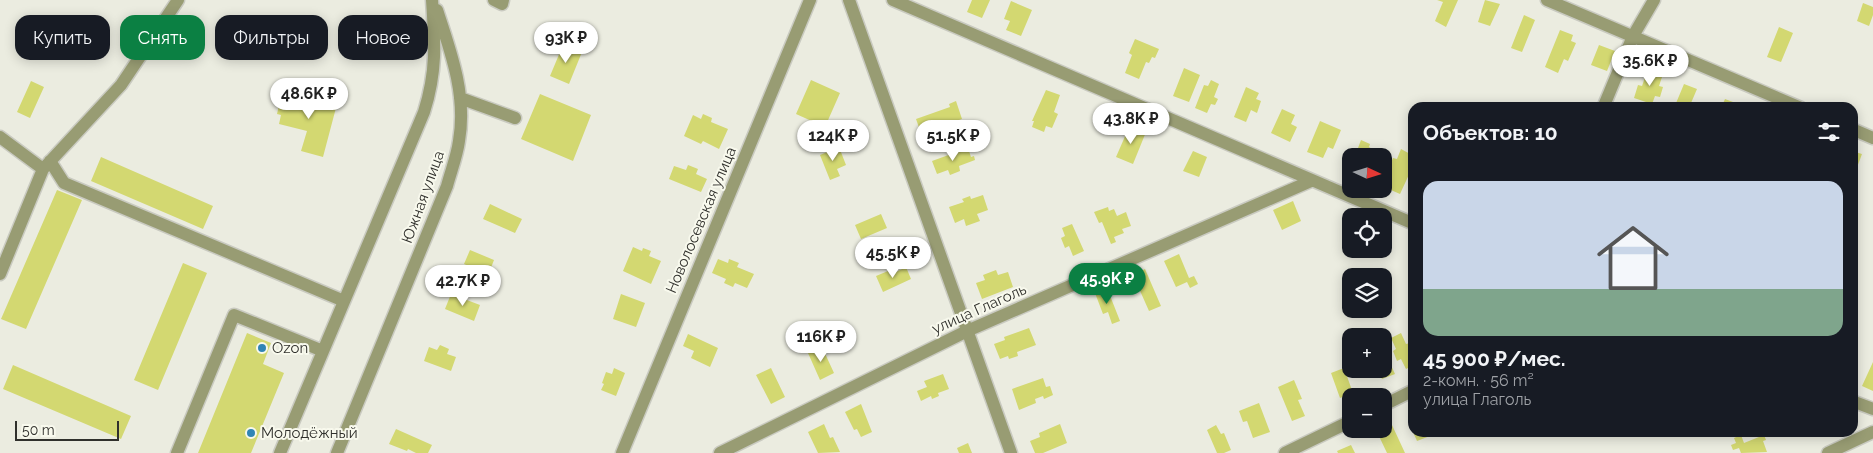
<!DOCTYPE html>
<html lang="ru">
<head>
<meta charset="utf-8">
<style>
	body { margin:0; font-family:Raleway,sans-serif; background:#242831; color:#f1f3f6; height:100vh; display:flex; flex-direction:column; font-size:19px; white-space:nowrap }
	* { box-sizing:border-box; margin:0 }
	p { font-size:16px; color:#9ea1a6 }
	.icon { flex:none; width:28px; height:28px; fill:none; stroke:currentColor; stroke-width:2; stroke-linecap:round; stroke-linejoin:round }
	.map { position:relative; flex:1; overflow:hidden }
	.side { position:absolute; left:1408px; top:102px; width:450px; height:335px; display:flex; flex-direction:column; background:#171b24; border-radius:15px; box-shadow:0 2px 12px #0003 }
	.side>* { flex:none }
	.banner { position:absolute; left:15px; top:15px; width:475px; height:45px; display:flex; gap:10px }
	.needle { width:32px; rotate:94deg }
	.buttons { position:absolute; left:1342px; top:148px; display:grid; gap:10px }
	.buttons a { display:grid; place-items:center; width:50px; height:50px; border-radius:10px; background:#171b24; box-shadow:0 2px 12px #0003; font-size:25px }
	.scale { position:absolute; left:15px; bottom:12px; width:104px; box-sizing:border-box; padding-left:5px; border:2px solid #30302c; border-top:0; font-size:14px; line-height:18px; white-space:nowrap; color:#30302c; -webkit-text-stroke:4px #f8f9ed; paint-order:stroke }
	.price { position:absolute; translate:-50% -42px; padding:0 11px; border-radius:18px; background:#fff; color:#222; font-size:16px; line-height:32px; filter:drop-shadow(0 1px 2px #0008) }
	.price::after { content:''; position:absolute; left:50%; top:30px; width:15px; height:11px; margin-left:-8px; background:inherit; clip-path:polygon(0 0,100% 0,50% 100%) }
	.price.selected { background:#0b8043; color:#fff }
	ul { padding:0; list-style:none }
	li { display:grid; align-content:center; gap:10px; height:265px; padding:0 15px }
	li+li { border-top:1px solid #363941 }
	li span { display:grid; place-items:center; height:155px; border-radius:15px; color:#555 }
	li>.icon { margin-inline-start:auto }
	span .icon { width:90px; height:90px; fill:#fffc; stroke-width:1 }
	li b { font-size:21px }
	h2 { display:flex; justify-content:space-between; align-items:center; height:60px; padding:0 15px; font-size:21px }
	.pill { padding:0 18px; border-radius:15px; background:#171b24; box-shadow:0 2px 12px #0003; font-size:18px; line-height:45px }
	.pill.selected { background:#0b8043; color:#fff }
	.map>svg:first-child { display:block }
	.building { fill:#d3d871 }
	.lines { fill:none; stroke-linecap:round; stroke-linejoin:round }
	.minor-casing { stroke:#c9cac0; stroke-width:15 }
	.minor { stroke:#989c73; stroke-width:12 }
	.poi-dot { fill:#3085b5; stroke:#f8f9ed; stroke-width:2 }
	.labels { text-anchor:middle; stroke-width:4; stroke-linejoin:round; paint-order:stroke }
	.street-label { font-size:15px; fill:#30302c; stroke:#f8f9ed }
	.poi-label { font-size:15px; fill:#30302c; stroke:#f8f9ed; text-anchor:start }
</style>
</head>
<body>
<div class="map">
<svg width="1873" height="453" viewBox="0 0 1873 453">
	<rect width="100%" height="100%" fill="#ebece0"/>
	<!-- building -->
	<path class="building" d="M972,0H990L982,18L967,12Z
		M1437,0H1458L1446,27L1435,21L1443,2Z
		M1485,0L1500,4L1490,26L1478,22Z
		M1011,1L1032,10L1021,36L1006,30L1010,21L1004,19Z
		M1863,3L1873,7V15L1869,26L1857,21Z
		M1524,15L1535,20L1522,52L1511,48Z
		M1779,27L1793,33L1781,62L1767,57Z
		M1560,30L1573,35L1571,41L1576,43L1568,61L1564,59L1558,73L1545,67Z
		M1135,39L1159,49L1155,58L1152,57L1149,63L1146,62L1139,79L1125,73L1132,55L1129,53Z
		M563,45L582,52L569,84L550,76Z
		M1599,45L1615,51L1607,71L1591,65Z
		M1184,68L1200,75L1189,102L1173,96Z
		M1648,69L1663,74L1659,86L1663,87L1660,97L1655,96L1652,104L1634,98L1638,85L1642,86Z
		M811,80L840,93L825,127L796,114Z
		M1211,80L1219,84L1214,97L1218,99L1215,105L1211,104L1207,113L1195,108L1204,85L1208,86Z
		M31,81L44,87L30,118L17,112Z
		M1684,84L1697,89L1691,103L1696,105L1695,108H1674Z
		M1246,87L1259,93L1256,99L1261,101L1257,113L1251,110L1246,122L1234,117Z
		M1046,90L1060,95L1054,112L1058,114L1052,128L1046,126L1044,132L1032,127L1034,121H1032Z
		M287,91L337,104L323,157L301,151L307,131L279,124L281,115L277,114L280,101L284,102Z
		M540,94L591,115L573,161L521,139Z
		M1725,99L1741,105L1740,108H1721Z
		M956,101L962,119L947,124L949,130L939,133L937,128L921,133L916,119L950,107L949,104Z
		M1282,109L1295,115L1291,124L1297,127L1290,142L1271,133Z
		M703,114L712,118L711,122L728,129L719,149L703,141L701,144L684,136L693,115L701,119Z
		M1320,121L1341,130L1333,149L1328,147L1323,158L1307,152Z
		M1130,125L1146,132L1133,164L1116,157Z
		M1361,140L1370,144L1369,147L1372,149L1371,151L1374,152L1372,156H1355Z
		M839,147L846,165L837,169L840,176L830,180L820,155Z
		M968,148L971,157L974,156L975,160L959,166L960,171L950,175L948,170L937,174L932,161Z
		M1401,149L1412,155V168L1400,194L1384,187L1391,171L1388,169L1393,158L1397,159Z
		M1193,151L1207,157L1199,177L1183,171Z
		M1852,151L1862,154L1853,178H1852Z
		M101,157L213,206L203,229L91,181Z
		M688,165L698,169L696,174L707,179L701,192L669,179L674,166L686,170Z
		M57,190L82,200L26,329L1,319Z
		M983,195L988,210L977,214L980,221L966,226L964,219L955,223L949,207L964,202L962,199L970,196L971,199Z
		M1293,201L1301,221L1282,230L1273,210Z
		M490,204L522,219L515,233L483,219Z
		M1108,207L1109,211L1114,209L1117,216L1126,212L1131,226L1122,229L1124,233L1114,237L1116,242L1111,244L1102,222L1099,223L1094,212Z
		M1350,210L1369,216H1351V226L1346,224Z
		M881,214L887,228L861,239L855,225Z
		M1072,224L1084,251L1073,256L1069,246L1065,248L1061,238L1065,236L1062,228Z
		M633,247L642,251L643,248L651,251L649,256L661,261L651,284L623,271Z
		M470,250L494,260L487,278L476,274L478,270L464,264Z
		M1179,254L1189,278L1194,276L1198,284L1190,288L1187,282L1176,287L1164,261Z
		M718,259L728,263L729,259L739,263L737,267L754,274L747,288L735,283L733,287L724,283L726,279L712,273Z
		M183,263L207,273L158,390L134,380Z
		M906,267L911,279L883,292L876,276L888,271L890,275Z
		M1145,269L1161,306L1149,311L1133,275Z
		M996,270L998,275L1008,272L1013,287L982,299L976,283L985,280L983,275Z
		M1107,288L1120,321L1112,324L1108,312L1103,314L1095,293Z
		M451,294L480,305L474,321L445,309Z
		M621,294L645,303L636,327L613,319Z
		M1029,328L1036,345L1017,352L1018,356L1009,359L1008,356L1000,359L994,344L1005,340L1004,337Z
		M247,333L271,343L263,364L284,373L251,453H198Z
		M1401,333L1406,344L1410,343L1412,348V366L1406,369L1401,359L1397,361L1393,351L1396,349L1391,338Z
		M688,334L718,348L710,367L691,358L694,351L683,346Z
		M440,345L449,349L447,354L456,357L451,371L424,361L429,347L437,350Z
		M822,347L834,373L820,380L808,353Z
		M1384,350L1395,374L1382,379L1378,370L1373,372L1371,369H1384Z
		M1873,362V391L1862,386Z
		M13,365L131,416L121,439L3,389Z
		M614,368L625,373L616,396L601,390L604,384L602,383L606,372L612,374Z
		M771,368L785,397L771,404L756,375Z
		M1344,368L1353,393L1340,398L1331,373Z
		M943,374L949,389L938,393L939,396L932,399L931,396L921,401L917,391L927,387L924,381Z
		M1043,378L1046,387L1050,386L1053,395L1044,399L1043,396L1035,399L1036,403L1019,410L1012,389Z
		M1294,380L1302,399L1298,400L1305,416L1292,421L1278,387Z
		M1259,403L1270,432L1253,438L1247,421L1243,422L1239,411Z
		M861,404L872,432L861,437L857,429L854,430L845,412Z
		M824,424L830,438L833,437L840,452L818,453L808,432Z
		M1060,424L1067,443L1043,453H1035L1030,441L1040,437L1039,433Z
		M1216,425L1221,434L1224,433L1231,450L1224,453H1217L1207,430Z
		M1392,425L1405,453H1387L1377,432Z
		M396,429L432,445L428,453H416L408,449L407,451L389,444Z
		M1413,432H1429L1430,436L1417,441Z
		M1741,435L1744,443L1764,435L1766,440L1763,441L1767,452L1741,453L1739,448L1733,450L1731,445L1736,443L1734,438Z
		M968,443L972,453H959L957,448Z
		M1351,445L1355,453H1338L1337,451Z"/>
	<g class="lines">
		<!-- minor casing -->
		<g class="minor-casing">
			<path id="minor" d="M494,0L502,4L503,0
				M849,0L1011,453
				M893,0L1412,223
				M1547,0L1801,108
				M460,98L515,118
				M1603,108L1633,36L1654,0
				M1852,129L1873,138
				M0,137L43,169
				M50,161L64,183L344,301
				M0,274L43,169L121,85L178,0
				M1852,401L1873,409
				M1384,405L1412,391
				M177,453L234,315L323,351
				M280,453L424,112C437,71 435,43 432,0
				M337,453L447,186C451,171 457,156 459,141C467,96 451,52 437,10
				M622,453L810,0
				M720,453L967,331L1311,181
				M1285,453L1351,421
				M1828,453L1873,432"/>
		</g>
		<!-- minor -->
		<use href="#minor" class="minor"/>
	</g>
	<!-- markers -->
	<g class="poi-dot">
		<circle cx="262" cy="348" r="5"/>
		<circle cx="251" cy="433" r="5"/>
	</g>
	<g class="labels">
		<!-- street labels -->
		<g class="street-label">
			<text transform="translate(423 197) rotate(-70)" y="5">Южная улица</text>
			<text transform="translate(701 220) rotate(-67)" y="5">Новолосевская улица</text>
			<text transform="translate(979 309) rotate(-24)" y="5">улица Глаголь</text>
		</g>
		<!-- poi labels -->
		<g class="poi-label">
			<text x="272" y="353">Ozon</text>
			<text x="261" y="438">Молодёжный</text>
		</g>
	</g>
</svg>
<div class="buttons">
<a><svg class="needle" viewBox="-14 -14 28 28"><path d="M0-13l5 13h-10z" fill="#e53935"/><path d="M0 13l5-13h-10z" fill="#9ea1a6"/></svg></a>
<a><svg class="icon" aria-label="locate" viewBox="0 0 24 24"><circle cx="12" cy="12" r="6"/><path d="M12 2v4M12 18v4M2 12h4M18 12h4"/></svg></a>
<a><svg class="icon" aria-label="layers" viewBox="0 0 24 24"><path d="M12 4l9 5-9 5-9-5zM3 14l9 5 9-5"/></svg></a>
<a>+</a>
<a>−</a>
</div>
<div class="scale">50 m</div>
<b class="price" style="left:566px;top:64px">93K ₽</b>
<b class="price" style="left:1650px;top:87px">35.6K ₽</b>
<b class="price" style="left:309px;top:120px">48.6K ₽</b>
<b class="price" style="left:1131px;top:145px">43.8K ₽</b>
<b class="price" style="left:833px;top:162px">124K ₽</b>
<b class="price" style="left:953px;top:162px">51.5K ₽</b>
<b class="price" style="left:893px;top:279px">45.5K ₽</b>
<b class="price selected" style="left:1107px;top:305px">45.9K ₽</b>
<b class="price" style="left:463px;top:307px">42.7K ₽</b>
<b class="price" style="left:821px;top:363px">116K ₽</b>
<div class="banner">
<a class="pill">Купить</a>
<a class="pill selected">Снять</a>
<a class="pill">Фильтры</a>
<a class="pill">Новое</a>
</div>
<section class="side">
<h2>Объектов: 10<svg class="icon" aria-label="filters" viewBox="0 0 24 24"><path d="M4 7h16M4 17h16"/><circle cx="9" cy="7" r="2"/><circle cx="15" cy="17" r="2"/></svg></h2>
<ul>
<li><span style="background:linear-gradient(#c9d6e8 70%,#7fa58c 0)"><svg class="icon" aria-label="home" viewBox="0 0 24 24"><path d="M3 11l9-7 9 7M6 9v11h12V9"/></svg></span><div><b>45 900 ₽/мес.</b><p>2-комн. · 56 m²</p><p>улица Глаголь</p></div></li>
</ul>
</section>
</div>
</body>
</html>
